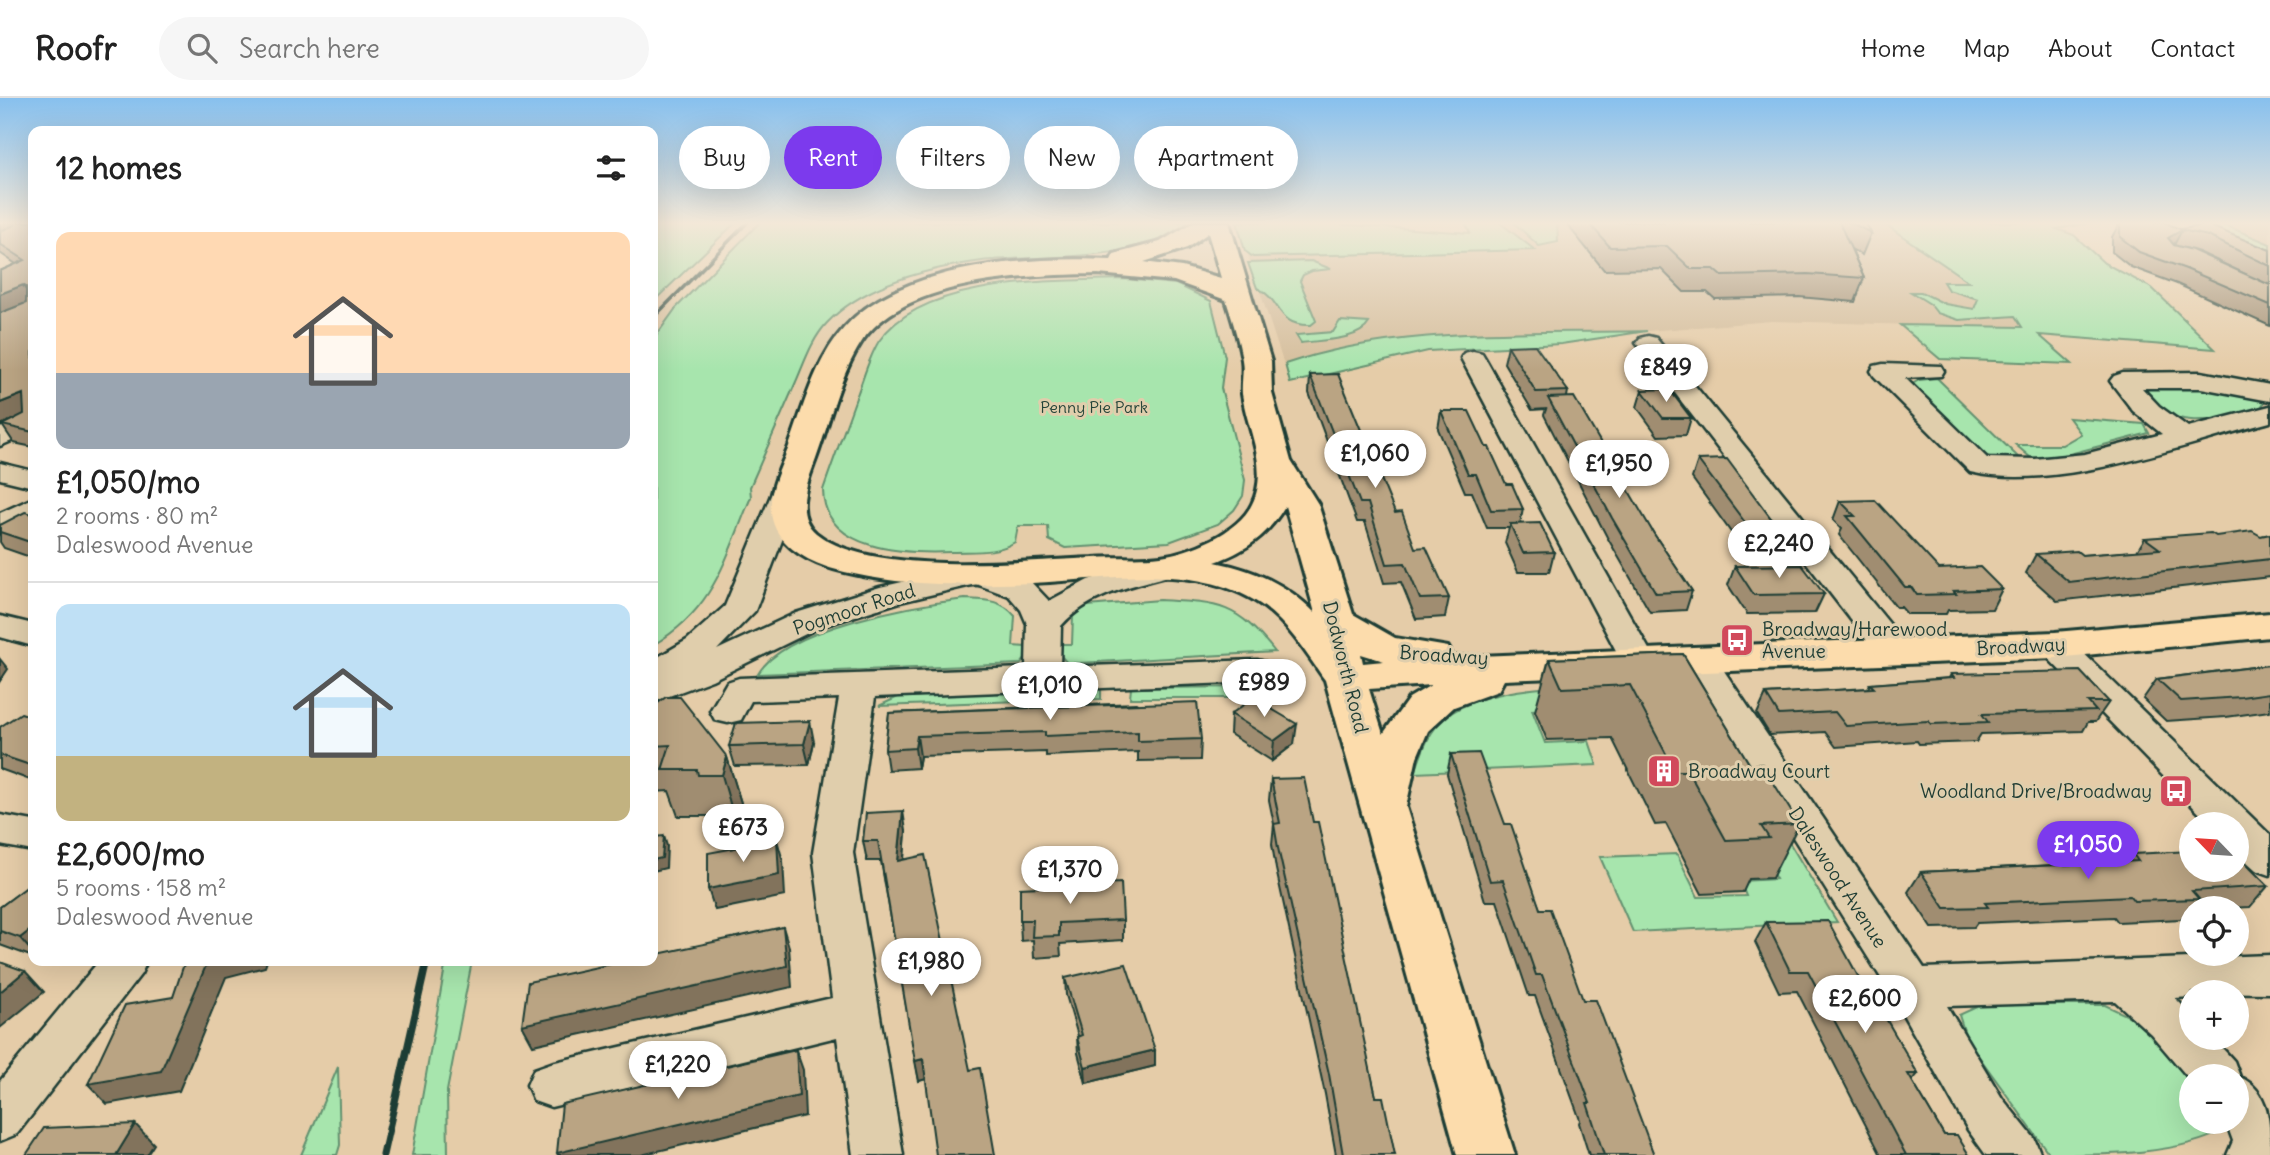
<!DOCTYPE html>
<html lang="en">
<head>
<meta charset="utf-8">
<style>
	body { margin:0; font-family:Delius,sans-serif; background:#f6f6f6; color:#222; height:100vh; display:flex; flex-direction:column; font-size:26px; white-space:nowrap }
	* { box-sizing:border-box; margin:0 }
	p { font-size:23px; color:#767676 }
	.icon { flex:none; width:38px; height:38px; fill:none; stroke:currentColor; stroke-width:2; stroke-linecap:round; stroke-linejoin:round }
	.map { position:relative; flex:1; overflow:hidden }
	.side { position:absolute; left:28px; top:28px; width:630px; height:840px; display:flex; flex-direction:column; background:#fff; border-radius:14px; box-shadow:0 7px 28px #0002 }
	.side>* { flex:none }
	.banner { position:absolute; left:679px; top:28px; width:665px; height:63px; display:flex; gap:14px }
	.needle { width:46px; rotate:295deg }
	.controls { position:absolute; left:2179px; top:714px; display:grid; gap:14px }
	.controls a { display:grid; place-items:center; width:70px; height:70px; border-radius:50%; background:#fff; box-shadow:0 7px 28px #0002; font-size:35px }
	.price { position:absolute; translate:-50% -60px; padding:0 16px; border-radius:24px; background:#fff; color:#222; font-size:23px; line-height:46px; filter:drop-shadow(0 2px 4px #0008) }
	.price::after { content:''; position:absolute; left:50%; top:42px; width:21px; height:16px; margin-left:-10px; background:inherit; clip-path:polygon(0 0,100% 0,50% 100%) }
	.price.on { background:#7c3aed; color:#fff }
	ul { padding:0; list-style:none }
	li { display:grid; align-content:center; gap:14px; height:371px; padding:0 28px }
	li+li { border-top:2px solid #e0e0e0 }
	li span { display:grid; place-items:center; height:217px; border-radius:14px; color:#555 }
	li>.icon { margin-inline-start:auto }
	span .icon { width:126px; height:126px; fill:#fffc; stroke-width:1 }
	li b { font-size:30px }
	h2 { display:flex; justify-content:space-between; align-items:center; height:84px; padding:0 28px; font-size:30px }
	.pill { padding:0 24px; border-radius:32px; background:#fff; box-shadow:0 7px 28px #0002; font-size:24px; line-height:63px }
	.pill.on { background:#7c3aed; color:#fff }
	header { display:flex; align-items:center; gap:42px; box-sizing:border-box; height:98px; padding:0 35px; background:#fff; border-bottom:2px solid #e0e0e0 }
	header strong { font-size:33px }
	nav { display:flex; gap:38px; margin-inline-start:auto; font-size:24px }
	.search { width:490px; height:63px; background:#f6f6f6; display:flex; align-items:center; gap:18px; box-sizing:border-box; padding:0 24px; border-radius:38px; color:#767676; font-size:26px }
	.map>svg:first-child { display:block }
	.built { fill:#d4bd9b }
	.green { fill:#a7e5ad; stroke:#639170; stroke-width:2 }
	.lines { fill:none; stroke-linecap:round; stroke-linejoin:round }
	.minor-casing { stroke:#1f3d34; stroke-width:5 }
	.highway-casing { stroke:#1f3d34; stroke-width:6 }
	.minor { fill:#e0ceac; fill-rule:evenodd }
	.highway { fill:#fcdcac; fill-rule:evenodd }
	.rail-far1 { stroke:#1f3d34; stroke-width:3.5 }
	.rail { stroke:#1f3d34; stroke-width:7 }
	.wall { fill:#a08d71; stroke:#1f3d34; stroke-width:2; fill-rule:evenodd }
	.shaded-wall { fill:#82735c; stroke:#1f3d34; stroke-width:2 }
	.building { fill:#baa483; stroke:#1f3d34; stroke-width:2 }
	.labels { text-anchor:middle; stroke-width:6; stroke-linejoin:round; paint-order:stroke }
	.far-park-label { font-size:16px; fill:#26453a; stroke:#e0ceac }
	.street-label { font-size:19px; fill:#1f3d34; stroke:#e0ceac }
	.poi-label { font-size:19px; fill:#1f3d34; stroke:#e0ceac; text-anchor:start }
</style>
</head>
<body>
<header>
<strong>Roofr</strong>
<div class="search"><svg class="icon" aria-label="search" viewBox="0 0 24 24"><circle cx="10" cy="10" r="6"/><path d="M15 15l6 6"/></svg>Search here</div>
<nav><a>Home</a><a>Map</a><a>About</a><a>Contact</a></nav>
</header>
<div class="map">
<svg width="2270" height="1057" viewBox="0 0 2270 1057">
	<rect width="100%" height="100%" fill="#e5cca8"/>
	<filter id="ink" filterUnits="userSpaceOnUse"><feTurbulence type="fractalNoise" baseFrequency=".0143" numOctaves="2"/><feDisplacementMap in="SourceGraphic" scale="14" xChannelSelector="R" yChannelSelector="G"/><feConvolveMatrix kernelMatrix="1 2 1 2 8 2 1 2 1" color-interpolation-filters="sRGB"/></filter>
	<g filter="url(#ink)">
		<!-- built -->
		<path class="built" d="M1237,124H1309L1499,137L1486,124H2052L2022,230L1772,223L1647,233L1561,246L1428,253L1290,285Z
			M2229,124H2270V146L2221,125Z"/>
		<!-- green -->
		<path class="green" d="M653,124H736L653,204Z
			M760,124H1187C1160,165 1029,157 982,163C929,170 865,185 827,225C811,242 804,266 795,286C780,321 765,355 750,389L751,399C725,461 715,511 653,547V242L676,210Z
			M1237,124H1309L1470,135L1465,124H1499L1535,152L1253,159L1245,153Z
			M1513,124H1557L1558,144L1539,148Z
			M1882,124H2086L2089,125L2057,131L2074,137L2104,165L2152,190L2215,251L2039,237L2072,266L1940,261L1900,227L2022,229L2015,218L1959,222L1937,215L1930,206L1911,194H1921L1945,206L1974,211L1978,201L1948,192L1943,184H1969Z
			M2185,124H2229L2222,126L2270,146V160Z
			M1311,163L1331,171L1312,173L1303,177L1300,183L1316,223L1311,227C1276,229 1282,201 1257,190L1248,165Z
			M1125,181L1176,186L1211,203L1225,259L1221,290L1245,382L1243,398L1234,412L1218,426L1169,444L1065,450L1049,442L1048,428H1018L1015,444C996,456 974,453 952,454C906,456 824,454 823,392C834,360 846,328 857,297C864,279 869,259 879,243C923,179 1056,183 1125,181Z
			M1340,223L1369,225C1359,243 1319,242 1301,245L1296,237L1333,234Z
			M1647,233L1561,246L1428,253L1290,285L1285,266C1398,227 1529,236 1647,233Z
			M1937,280L2021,362H1997L1975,353L1909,288L1919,282Z
			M2170,286C2190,288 2253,288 2264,304L2261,310C2216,320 2180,337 2144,297L2145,289Z
			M2069,320L2144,326L2149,335L2066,357L2031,360L2016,347H2062L2081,336Z
			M965,501C985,502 1001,501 1015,518L1013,548L1026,549L1025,561L1021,566L758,576C784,530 914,507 965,501Z
			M1160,502C1220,505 1236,505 1275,554L1079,565H1067L1061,558L1060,546H1072L1073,518L1087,508Z
			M1679,586L1665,607L1532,612L1545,645L1589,643L1597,667L1415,675C1422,654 1428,633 1446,619C1492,580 1619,588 1679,586Z
			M1264,589L1265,600H1130L1131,590Z
			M1101,591V601L1050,602L1051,592Z
			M1021,593V603L879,608L900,598Z
			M1774,719L1837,824L1633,834L1600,759L1677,756L1698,799L1746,798L1740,783L1776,781L1742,722Z
			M446,863H472L447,993L448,1057H412Z
			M1981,907H2105L2141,924L2192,978L2191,1024H2224L2226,1031C2180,1057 2106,1057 2050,1057L1967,942L1959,917Z
			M338,969L340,1047L337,1057H301Z"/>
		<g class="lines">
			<!-- minor casing -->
			<g class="minor-casing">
				<path id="minor" d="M1648,238L1656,240L1906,546L1911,554L1906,562L1894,565L1882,562L1640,250L1636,245L1640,240Z
					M1473,253L1482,255L1485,260L1655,562L1650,570L1638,573L1626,570L1621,562L1461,260L1464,255Z
					M1883,266L1941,268L1944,273L1941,278L1905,280L1987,360L2035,361L2085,356L2162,336L2133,313L2110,283L2114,278L2123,275L2201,274L2270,287V303L2201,290H2142L2159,308L2188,329L2270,308V324C2186,346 2055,395 1970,374L1874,278L1871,273L1874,268Z
					M33,316V334L0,348V330Z
					M0,365L33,373V389L0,381Z
					M790,376L800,379L804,385L755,513L717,552L796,515L880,489L978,467L1031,484L1049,503L1088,482L1165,460L1176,462L1181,469L1176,476C1136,487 1090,495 1061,528L1060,569L1257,562L1269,565L1274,573L1269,581L1257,584L875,599L853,755L903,1057H853L837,939L551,1009L534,1003L527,987L534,971L551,965L832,900L813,755L839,600L751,603L741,622L728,625L715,622L710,613L727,584L739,580L1026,570L1027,526L1021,512L1009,498L976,486L900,504L820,529L712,582L653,604V562L687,542L725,508L776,385L780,379Z
					M33,400V421L0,436V415Z
					M0,518L33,526V548L0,539Z
					M2055,536L2067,539L2270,737V777L2256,772L2236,754V726H2210L2043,555L2038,547L2043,539Z
					M1698,549L1710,552L1924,870L2270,857V895L2191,894V899L2175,900L2191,916V940H2213L2234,963L2240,979C2270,993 2270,1025 2270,1057H2227L2233,1043L2226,1024H2236V978H2191V983L2151,936L2115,903L1947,908L2002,1000L2034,1040L2041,1057H1986L1968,1032L1896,904L1681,560L1686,552Z
					M0,717L33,723V753L0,747Z
					M99,863H147L141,876L17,1036L0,1043V983Z"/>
			</g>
			<!-- highway casing -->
			<g class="highway-casing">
				<path id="highway" d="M1194,124H1229L1271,263L1272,295L1291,363L1318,406L1353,516L1395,540L1448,549L1453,559L2055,534L2270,515V539L2055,560L1504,582L1498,593L1454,609L1428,633L1417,659L1406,709L1515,1057H1457L1325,582C1306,555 1288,525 1260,506C1196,463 1104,482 1032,485C974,487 911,489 854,476C829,471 803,463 785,444C758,415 775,382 788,351C803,311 815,262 844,230C900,166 1031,158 1111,162L1114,156L1160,144ZM1208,135L1221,180L1182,169L1144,164L1187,150ZM1098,176L1174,183L1226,202C1232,221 1239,242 1242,262C1244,273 1241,285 1242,296C1247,332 1270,370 1252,406C1238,435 1190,454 1161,458C1139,461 1115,458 1093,460C1025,463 869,479 816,435C793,416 808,383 816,361C830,323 839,279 861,245C903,180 1029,177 1098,176ZM1285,408L1315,515C1287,486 1254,472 1215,464C1246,453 1268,437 1285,408ZM1361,556L1384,563L1363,565ZM1431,587L1409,600L1383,636L1369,591Z"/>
			</g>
			<!-- minor -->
			<use href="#minor" class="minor"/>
			<!-- highway -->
			<use href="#highway" class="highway"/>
			<!-- rail-far1 -->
			<path class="rail-far1" d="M653,220L748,124"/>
			<!-- rail -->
			<path class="rail" d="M383,1057L427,863"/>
		</g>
		<!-- wall -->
		<path class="wall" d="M0,124H33V349L14,345L2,327L12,322L0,327V173L16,166L0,155Z
			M1565,124H1865L1871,135L1862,157L1851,151L1864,180L1855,204L1799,199L1715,201L1707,194H1684L1661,171L1604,172Z
			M2120,124L2180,131L2270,152V228L2177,186L2131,169L2112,154V139ZM2185,150L2199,154L2247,177Z
			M1508,248L1568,293L1567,299L1654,436L1692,493L1686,512L1650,514L1607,439L1544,317L1546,311L1532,312L1504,265Z
			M1310,277L1395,415L1415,450L1449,500L1445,519L1416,521L1401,484L1384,485L1365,424H1357L1309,295Z
			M1642,292L1691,320L1686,337L1658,338L1637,309Z
			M1441,313L1506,386L1523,411L1520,426L1554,454L1549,474H1518L1505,445L1509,430H1487L1472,394H1465L1438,331Z
			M1698,362L1784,438L1776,457L1748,458L1692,380Z
			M1840,403L1939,471L2002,491L1992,511L1948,512L1946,516H1907L1901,509H1896L1839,437L1842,431L1833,422Z
			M33,416V460L4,450L0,444V427Z
			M2270,436V479L2057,503L2026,475L2036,456L2082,457L2137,453L2145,440L2261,438Z
			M1735,468L1824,496L1815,515L1747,516L1728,487Z
			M1683,556L1750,667L1799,726L1772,780L1749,781L1743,794L1702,796L1666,726L1655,727L1612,640L1547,642L1535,613L1549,561Z
			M2270,567V613L2226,619L2166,623L2143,601L2157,581Z
			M1951,576L2109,604L2095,624H2088L2083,633L1981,636L1976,644L1919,646L1917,643L1836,649L1825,634L1770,637L1757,616L1766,596L1868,590L1870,586L1949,580Z
			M1136,605L1201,641L1200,662L1138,663V654L1046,658V654L920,658L918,670L888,672L885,652L889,615Z
			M653,606L727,659L741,705L735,723H712L710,718H678L669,693L653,694Z
			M1231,616L1294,646L1272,663L1230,636Z
			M33,619V683L0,671V629Z
			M814,644L809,667L735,668L729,648Z
			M1451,656L1505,726L1540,811L1654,1057H1589L1579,1025L1580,1022L1535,898H1529L1497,803H1485L1447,676Z
			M1271,681L1313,724L1376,999L1395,1057H1336L1325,996L1276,771L1272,746L1274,726L1269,702Z
			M906,733L904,762L926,981L919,983L881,763H867L863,743Z
			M2133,756L2268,788L2250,809L2228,810H2191V813H2189L2182,821L2118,824L2114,819L1977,825L1974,829L1932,830L1908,794L1921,774L2127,763Z
			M33,785V859L0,847V809Z
			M1020,822H1123V842L1060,846L1061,858L1034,860L1033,842L1021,843Z
			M1766,824L1870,900L1918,976L1912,983L1944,1037L1969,1057H1881L1797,893L1779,894L1755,844Z
			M1065,880L1155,952V968L1086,985L1078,955L1077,939L1078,938L1066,897Z"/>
		<!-- shaded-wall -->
		<path class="shaded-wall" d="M0,124H14L22,137L0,140Z
			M2182,132L2174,147L2168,140Z
			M23,187L32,203L0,216V196Z
			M23,296L33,314L0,327V305Z
			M0,561L8,571L0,583Z
			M810,623L814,644L809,667L804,646Z
			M1297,626L1294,646L1272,663L1274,643Z
			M917,638L920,658L918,670L915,650Z
			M727,659L741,705L735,723L722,677Z
			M903,713L906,733L902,783L898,763Z
			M664,738L667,748L666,770L653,773V762Z
			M777,742L783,763L785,798L715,812L708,791Z
			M783,829L789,849L792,889L533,947L522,927Z
			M33,830V855L20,840Z
			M208,863H267L265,869L226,879L179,993L107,1006L88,986Z
			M25,873L44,894L0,930V894Z
			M796,952L803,972L805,1018L641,1057H558L557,1055Z
			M1155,952V968L1086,985L1085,969Z
			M923,961L926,981L919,983L915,963Z
			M135,1026L154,1046L147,1057H116Z"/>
		<!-- building -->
		<path class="building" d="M14,124H33V334L2,327L24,316L23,296L0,305V215L26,205V189L23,187L0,196V173L25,162L0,146V133L15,127Z
			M1588,124H1839L1864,180L1808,176L1722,178L1714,171H1691L1667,148L1610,149Z
			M1849,124H1865L1871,135Z
			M2120,124H2164L2180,131L2208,127L2270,152V168L2208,138L2182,132L2168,140L2174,147L2192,152L2270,187V207L2186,171L2139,154L2120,139Z
			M1535,247L1568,293L1536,294L1508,248Z
			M1338,276L1395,415L1402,414L1415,450L1426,449L1449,500L1420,501L1405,465L1387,466L1368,405H1360L1310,277Z
			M1669,291L1691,320H1663L1642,292Z
			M1574,299L1654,436L1692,493L1656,495L1612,420L1548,300Z
			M1441,313H1469L1486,349H1489L1506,386H1512L1523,411L1491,412L1476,376H1468Z
			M1727,361L1784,438L1756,439L1698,362Z
			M1875,402L1939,471L1980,469L2002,491L1953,493L1956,496L1917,497L1911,489H1905L1847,418H1855L1840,403Z
			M25,414L33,416V445L0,434V427Z
			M1540,425L1554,454L1523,455L1510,426Z
			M2252,433L2261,438L2270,436V461L2069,484L2036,456L2077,453L2082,457L2160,451L2145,440L2211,435L2216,438Z
			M1802,467L1824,496L1754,497L1735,468Z
			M1683,556L1750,667L1762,666L1799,726L1761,728L1769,740L1726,742L1688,673H1675L1630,587L1562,590L1549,561Z
			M2270,567V595L2241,599L2181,603L2157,581Z
			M2080,573L2109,604H2088L2096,613L1982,616L1988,624L1931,626L1928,623L1846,628L1835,614L1779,617L1766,596L1874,590L1870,586L1954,580L1951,576Z
			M666,599H680L727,659L722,677H698L697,672H662L670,647L653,648V606L654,608Z
			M1253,600L1297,626L1274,643L1231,616Z
			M1197,604L1201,641L1138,643V634L1045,638V634L917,638L915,650L885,652L889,615Z
			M21,615L33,619V668L0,657V629Z
			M810,623L804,646L729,648L736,625Z
			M1479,655L1505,726H1511L1540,811H1550L1583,902H1596L1654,1057H1604L1587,1005H1590L1542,877H1536L1503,782L1490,783L1451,656Z
			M1304,680L1313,724H1318L1376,999H1383L1395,1057H1343L1329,976L1278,750L1274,726L1280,725L1271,681Z
			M903,713L898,763L925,757L970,972L980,970L995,1057H936L923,961L915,963L878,743H863L866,715Z
			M664,738L662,760L653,762V739Z
			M777,742L779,777L708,791V755Z
			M2191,753V772H2236V756L2268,788L2192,793L2199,801L2134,803L2130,798L1985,805L1988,809L1945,810L1921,774L2138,763L2133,756Z
			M32,785H33V830L20,840L0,833V809Z
			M1121,785L1123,822L1059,825V838L1032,839L1033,822H1020V790Z
			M1828,823L1870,900H1874L1918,976H1908L1944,1037H1957L1969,1057H1906L1808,873H1790L1766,824Z
			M783,829L787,868L522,927L528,884L625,863H653V857Z
			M185,863H208L161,973L88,986L125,907L173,899Z
			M0,864L25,873L0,894Z
			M1126,866L1155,952L1085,969L1077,939L1082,937L1065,880Z
			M796,952L799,998L557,1055L562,1006Z
			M135,1026L116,1057H26L44,1030Z"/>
	</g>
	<!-- sky -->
	<linearGradient id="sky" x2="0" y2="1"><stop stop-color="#87c0ee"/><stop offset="0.46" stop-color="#f3e8d8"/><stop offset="1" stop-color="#f3e8d8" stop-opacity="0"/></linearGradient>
	<rect width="2270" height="272" fill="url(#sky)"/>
	<!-- icons -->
	<defs>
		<g id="bus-square" transform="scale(1.75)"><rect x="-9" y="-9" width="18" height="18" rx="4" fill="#d1495b" stroke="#e0ceac"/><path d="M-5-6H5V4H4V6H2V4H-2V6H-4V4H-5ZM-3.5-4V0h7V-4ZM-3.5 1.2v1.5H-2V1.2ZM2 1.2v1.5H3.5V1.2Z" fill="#fff"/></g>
		<g id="building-square" transform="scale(1.75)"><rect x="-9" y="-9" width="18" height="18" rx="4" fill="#d1495b" stroke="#e0ceac"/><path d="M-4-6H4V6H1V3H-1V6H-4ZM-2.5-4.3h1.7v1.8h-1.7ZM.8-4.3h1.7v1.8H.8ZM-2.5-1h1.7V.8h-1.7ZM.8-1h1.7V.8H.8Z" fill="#fff"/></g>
	</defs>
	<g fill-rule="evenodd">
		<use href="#bus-square" x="1737" y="542"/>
		<use href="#building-square" x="1664" y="673"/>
		<use href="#bus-square" x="2176" y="693"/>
	</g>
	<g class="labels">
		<!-- far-park labels -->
		<g class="far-park-label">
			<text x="1094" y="315">Penny Pie Park</text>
		</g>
		<!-- street labels -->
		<g class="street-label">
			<text transform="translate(854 511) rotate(-18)" y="7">Pogmoor Road</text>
			<text transform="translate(2021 548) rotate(-3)" y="7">Broadway</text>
			<text transform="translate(1444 557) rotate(4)" y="7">Broadway</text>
			<text transform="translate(1346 569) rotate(76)" y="7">Dodworth Road</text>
			<text transform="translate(1838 779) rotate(57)" y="7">Daleswood Avenue</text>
		</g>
		<!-- poi labels -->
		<g class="poi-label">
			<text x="1762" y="538">Broadway/Harewood<tspan x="1762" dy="22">Avenue</tspan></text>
			<text x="1688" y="680">Broadway Court</text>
			<text x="2152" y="700" text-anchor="end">Woodland Drive/Broadway</text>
		</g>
	</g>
</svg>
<div class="controls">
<a><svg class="needle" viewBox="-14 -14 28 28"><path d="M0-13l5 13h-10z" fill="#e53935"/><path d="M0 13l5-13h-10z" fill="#767676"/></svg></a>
<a><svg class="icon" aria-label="locate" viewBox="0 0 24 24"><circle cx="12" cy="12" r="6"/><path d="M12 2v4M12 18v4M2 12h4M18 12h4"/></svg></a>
<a>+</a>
<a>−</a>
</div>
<b class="price" style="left:1666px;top:306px">£849</b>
<b class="price" style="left:1375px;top:392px">£1,060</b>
<b class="price" style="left:1619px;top:402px">£1,950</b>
<b class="price" style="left:1779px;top:482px">£2,240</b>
<b class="price" style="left:1264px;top:621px">£989</b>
<b class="price" style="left:1050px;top:624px">£1,010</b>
<b class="price" style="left:743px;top:766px">£673</b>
<b class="price on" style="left:2088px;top:783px">£1,050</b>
<b class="price" style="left:1070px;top:808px">£1,370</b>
<b class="price" style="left:931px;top:900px">£1,980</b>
<b class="price" style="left:1865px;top:937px">£2,600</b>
<b class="price" style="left:678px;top:1003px">£1,220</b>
<div class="banner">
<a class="pill">Buy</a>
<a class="pill on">Rent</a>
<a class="pill">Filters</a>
<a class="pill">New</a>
<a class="pill">Apartment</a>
</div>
<section class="side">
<h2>12 homes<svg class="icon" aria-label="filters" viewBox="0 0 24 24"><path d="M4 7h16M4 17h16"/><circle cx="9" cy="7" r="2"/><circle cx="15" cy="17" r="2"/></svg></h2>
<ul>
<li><span style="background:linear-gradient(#ffd9b3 65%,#9aa5b1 0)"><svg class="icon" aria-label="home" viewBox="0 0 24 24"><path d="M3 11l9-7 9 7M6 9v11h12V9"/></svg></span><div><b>£1,050/mo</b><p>2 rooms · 80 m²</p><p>Daleswood Avenue</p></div></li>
<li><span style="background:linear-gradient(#bfe0f5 70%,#c2b280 0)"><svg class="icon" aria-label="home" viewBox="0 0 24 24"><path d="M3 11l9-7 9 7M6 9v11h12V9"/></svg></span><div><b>£2,600/mo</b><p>5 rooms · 158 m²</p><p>Daleswood Avenue</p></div></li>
</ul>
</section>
</div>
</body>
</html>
